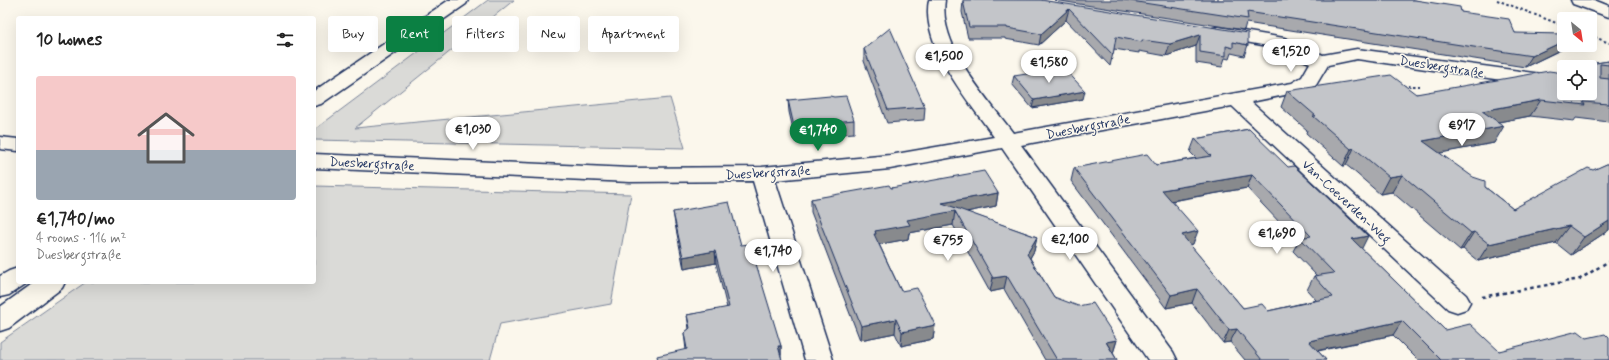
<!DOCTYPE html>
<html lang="en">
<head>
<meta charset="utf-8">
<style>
	body { margin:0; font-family:Mynerve,sans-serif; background:#f2f2f2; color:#222; height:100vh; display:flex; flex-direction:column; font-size:15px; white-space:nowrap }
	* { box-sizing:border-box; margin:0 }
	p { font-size:13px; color:#767676 }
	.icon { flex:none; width:22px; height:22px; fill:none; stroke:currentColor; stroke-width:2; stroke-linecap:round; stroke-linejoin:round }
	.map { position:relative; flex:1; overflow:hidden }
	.sheet { position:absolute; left:16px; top:16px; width:300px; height:268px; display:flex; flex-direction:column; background:#fff; border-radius:4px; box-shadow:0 4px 16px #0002 }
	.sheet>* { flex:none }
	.top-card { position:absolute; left:328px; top:16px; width:380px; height:36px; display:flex; gap:8px }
	.needle { width:26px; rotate:150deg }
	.tools { position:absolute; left:1557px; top:12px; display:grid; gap:8px }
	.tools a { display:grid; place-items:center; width:40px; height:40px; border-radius:4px; background:#fff; box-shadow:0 4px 16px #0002; font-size:20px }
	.price { position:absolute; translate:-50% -34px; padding:0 9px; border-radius:14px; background:#fff; color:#222; font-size:13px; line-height:26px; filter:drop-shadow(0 1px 2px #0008) }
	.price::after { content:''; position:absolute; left:50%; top:24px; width:12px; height:9px; margin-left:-6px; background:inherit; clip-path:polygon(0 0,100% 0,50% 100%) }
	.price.on { background:#0b8043; color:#fff }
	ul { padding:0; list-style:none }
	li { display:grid; align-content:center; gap:8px; height:212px; padding:0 20px }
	li span { display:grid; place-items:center; height:124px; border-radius:4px; color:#555 }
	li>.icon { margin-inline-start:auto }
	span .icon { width:72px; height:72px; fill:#fffc; stroke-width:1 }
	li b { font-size:17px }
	h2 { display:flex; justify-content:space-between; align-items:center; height:48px; padding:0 20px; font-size:17px }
	.tag { padding:0 14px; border-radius:4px; background:#fff; box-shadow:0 4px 16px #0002; font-size:14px; line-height:36px }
	.tag.on { background:#0b8043; color:#fff }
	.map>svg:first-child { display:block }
	.green { fill:#dadad7; stroke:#7a849a }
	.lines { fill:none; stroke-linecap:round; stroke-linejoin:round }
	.minor-casing { stroke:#1b2f5e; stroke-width:3 }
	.highway-casing { stroke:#1b2f5e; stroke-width:3 }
	.path-far1 { stroke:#1b2f5e; stroke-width:2; stroke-dasharray:2.5 2.5; stroke-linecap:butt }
	.path { stroke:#1b2f5e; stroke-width:2.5; stroke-dasharray:3.5 3.5; stroke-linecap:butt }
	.minor { fill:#fbf7ec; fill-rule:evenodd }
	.highway { fill:#fbf7ec; fill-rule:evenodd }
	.wall { fill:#a8a9ad; stroke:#1b2f5e; fill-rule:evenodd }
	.shaded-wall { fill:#888a8d; stroke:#1b2f5e }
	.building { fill:#c3c5c9; stroke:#1b2f5e; fill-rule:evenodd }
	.labels { text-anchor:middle; stroke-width:3; stroke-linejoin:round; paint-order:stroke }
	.street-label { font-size:13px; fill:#1b2f5e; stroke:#fbf7ec }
</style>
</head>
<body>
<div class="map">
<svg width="1609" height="360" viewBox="0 0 1609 360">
	<rect width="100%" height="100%" fill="#fbf7ec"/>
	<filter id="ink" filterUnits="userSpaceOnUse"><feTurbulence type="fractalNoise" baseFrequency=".025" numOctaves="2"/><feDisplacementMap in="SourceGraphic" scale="8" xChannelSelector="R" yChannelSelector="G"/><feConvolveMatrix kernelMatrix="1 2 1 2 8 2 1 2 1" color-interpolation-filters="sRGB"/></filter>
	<g filter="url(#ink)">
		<!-- green -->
		<path class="green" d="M488,0H514L355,128L670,98L685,148L314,140V130Z
			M314,186L631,194L611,304L500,324L490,360H0V342L86,282H314Z"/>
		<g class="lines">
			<!-- minor casing -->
			<g class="minor-casing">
				<path id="minor" d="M929,0H945C938,46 987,98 1013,133L1292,83L1302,77L1310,63L1273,47L1213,36L1210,32L1213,28L1219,27L1284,38L1323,55L1357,49L1564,77V89L1357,59L1328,65L1316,85L1309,90L1251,102L1466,295L1470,302L1466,309L1457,312L1448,309L1232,106L1021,145L1173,352L1177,360H1148L1002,148L890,169L775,180L833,360H805L753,181L630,182L314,168V154L630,168L762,167L890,155L994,137C969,101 920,46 929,0Z
					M1571,0H1594L1609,6V17L1573,4Z
					M0,137L18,139V151L0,149Z"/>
			</g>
			<!-- highway casing -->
			<g class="highway-casing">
				<path id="highway" d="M449,0H468L466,4L321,104L314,106V91Z
					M18,268V282H28L27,283L9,295L0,297V276L9,271Z
					M35,282H65L62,288L9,328L0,331V307Z"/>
			</g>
			<!-- path-far1 -->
			<path class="path-far1" d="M1497,0L1564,26
				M1590,35L1609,43
				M1403,86H1420"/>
			<!-- path -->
			<path class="path" d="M1482,297L1580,279L1609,261"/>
			<!-- minor -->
			<use href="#minor" class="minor"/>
			<!-- highway -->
			<use href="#highway" class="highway"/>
		</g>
		<!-- wall -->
		<path class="wall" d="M1041,0L1248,45L1244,56L1231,53L1229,59L1225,58L1222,67L1196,63V46L1166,56L1139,51V53L1114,49L1110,66L1066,20L1039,45L1005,39V38H968L962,12L963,1Z
			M1054,0H1415L1461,12L1515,33L1564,45H1571L1525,67L1246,23L1244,30Z
			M864,49L925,107L924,120L887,123L864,61Z
			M1609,61V122L1576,118L1574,121L1530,116L1498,122L1494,143L1439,153L1485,187L1513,209L1609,163V230L1571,255L1556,243L1478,261L1463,249L1460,250L1392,192L1380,194L1350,168L1346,165L1343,166L1306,133L1307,130L1281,107L1287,91L1416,94L1564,93L1590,67H1575L1576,66Z
			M1014,76L1083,99L1032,108L1012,84Z
			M788,100L854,120V133L795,138L789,112Z
			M1249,129L1361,248L1445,330L1499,351L1609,360H1418L1393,335L1318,351L1326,360H1245L1230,342L1223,343L1192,303L1166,308L1071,181L1074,168L1156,165L1196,158L1190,152L1195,139ZM1247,188L1298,242L1293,251L1317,276H1314L1307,290L1316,300L1268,311L1243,308L1190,245L1193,244L1172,201Z
			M891,188L998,193L996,206L966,212L1037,237L1034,251L1030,258L1054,297L1117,340L1113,353L1117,360H1045L1004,289L990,292L953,225L909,233L908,239L879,244L901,291L935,325L933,339L901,346L895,333L860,340L811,212V199Z
			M673,212L741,245L781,346V355L686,350L684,333L689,329L687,315L727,308L716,263L684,269L675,224Z"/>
		<!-- shaded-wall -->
		<path class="shaded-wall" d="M1069,9L1066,20L1039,45L1041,34Z
			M1200,35L1196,46L1166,56L1170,44Z
			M1564,41V45H1570L1525,67L1532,56Z
			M1085,91L1083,99L1032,108L1034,100Z
			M1541,100L1530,116L1472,127L1482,111Z
			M1504,126L1494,143L1414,158L1423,141Z
			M1354,148L1346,165L1343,166L1351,149Z
			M1252,175L1247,188L1158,203L1162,190Z
			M1402,175L1392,192L1380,194L1389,177Z
			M998,193L996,206L956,214L955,211L953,225L909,233L908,239L876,245L874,234L875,231L907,220L942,203Z
			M1609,221V230L1571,255L1584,237Z
			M1569,226L1556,243L1478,261L1489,244Z
			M1198,231L1193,244L1177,248L1182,235Z
			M1474,232L1463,249L1460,250L1471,233Z
			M1368,236L1361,250L1352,239Z
			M1037,237L1034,251L1024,268L1027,254Z
			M715,251L716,263L684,269L683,257Z
			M1007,276L1004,289L990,292L993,278Z
			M1197,289L1192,303L1166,308L1171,295Z
			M896,319L895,333L860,340L861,326Z
			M1402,321L1393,335L1301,354L1309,341Z
			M935,325L933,339L901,346L902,332Z
			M1237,329L1230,342L1223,343L1229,330Z
			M1117,340L1113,353L1106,342Z
			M778,346H781V358Z"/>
		<!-- building -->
		<path class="building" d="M963,0H1041L1248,33V45L1233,42V48L1226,46V56L1200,52V35L1170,44L1142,40V42L1116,37L1113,55L1069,9L1041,34L1007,28V27H969L963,1Z
			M1124,0H1415L1460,7L1461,12L1509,19L1515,33L1564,34V41L1532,56L1247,12L1248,19Z
			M890,28L925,107L888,110L864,49Z
			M1609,61V65L1600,64V78L1609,79V104L1583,102L1585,105L1541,100L1482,111L1504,126L1423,141L1473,177L1485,181V187L1513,209L1588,168L1593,170L1609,163V221L1584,237L1569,226L1489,244L1474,232L1471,233L1402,175L1389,177L1359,152L1354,148L1351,149L1313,116H1316L1287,91L1391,75L1416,94L1549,71L1564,73V93H1590V67H1576V66Z
			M1064,68L1085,91L1034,100L1014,76Z
			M830,96L834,97L846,96L854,120L794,126L788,100Z
			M1249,129L1288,167L1294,166L1368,236L1352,239L1445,330L1470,324L1499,351L1578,331L1587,338L1605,334L1609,338V360H1441L1402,321L1309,341L1326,360H1262L1237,329L1229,330L1197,289L1171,295L1074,168L1147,154L1156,165L1211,156L1195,139ZM1252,175L1311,236L1300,238L1334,273L1314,276L1333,297L1268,311L1262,304L1243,308L1182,235L1198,231L1162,190Z
			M984,171L998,193L942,203L1037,237L1027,254L1054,297L1078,306L1093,303L1117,340L1106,342L1117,360H1057L1007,276L993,278L955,211L907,220L910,225L875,231L876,234H874L901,291L917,288L935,325L902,332L896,319L861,326L811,199L889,185L891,188Z
			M729,202L741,245L750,244L781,346H778L782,360H658L657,356L687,349L684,333L690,328L687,315L729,307L715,251L683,257L673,212Z"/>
	</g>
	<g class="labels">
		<!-- street labels -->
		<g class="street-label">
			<text transform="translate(1442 66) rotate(9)" y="5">Duesbergstraße</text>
			<text transform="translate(1088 126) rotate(-11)" y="5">Duesbergstraße</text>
			<text transform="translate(372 163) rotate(3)" y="5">Duesbergstraße</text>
			<text transform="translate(768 172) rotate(-3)" y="5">Duesbergstraße</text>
			<text transform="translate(1347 201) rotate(43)" y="5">Van-Coeverden-Weg</text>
		</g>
	</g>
</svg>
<div class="tools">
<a><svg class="needle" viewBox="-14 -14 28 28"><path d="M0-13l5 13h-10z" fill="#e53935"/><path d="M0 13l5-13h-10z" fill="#767676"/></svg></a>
<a><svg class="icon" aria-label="locate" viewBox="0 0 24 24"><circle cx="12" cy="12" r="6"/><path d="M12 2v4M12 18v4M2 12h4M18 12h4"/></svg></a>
</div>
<b class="price" style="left:1291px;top:73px">€1,520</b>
<b class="price" style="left:944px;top:78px">€1,500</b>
<b class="price" style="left:1049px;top:84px">€1,580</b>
<b class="price" style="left:1462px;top:147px">€917</b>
<b class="price" style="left:473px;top:151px">€1,030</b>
<b class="price on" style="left:818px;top:152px">€1,740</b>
<b class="price" style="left:1277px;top:255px">€1,690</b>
<b class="price" style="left:1070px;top:261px">€2,100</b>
<b class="price" style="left:948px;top:262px">€755</b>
<b class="price" style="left:773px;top:273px">€1,740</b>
<div class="top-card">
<a class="tag">Buy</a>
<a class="tag on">Rent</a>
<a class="tag">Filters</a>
<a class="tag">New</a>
<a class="tag">Apartment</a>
</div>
<section class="sheet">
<h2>10 homes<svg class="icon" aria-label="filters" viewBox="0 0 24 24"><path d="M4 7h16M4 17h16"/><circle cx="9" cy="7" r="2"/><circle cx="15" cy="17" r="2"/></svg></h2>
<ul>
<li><span style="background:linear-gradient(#f6c9c9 60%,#9aa5b1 0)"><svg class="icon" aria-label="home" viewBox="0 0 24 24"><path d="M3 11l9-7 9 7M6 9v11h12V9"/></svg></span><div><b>€1,740/mo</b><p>4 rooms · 116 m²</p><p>Duesbergstraße</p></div></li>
</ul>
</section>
</div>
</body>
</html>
